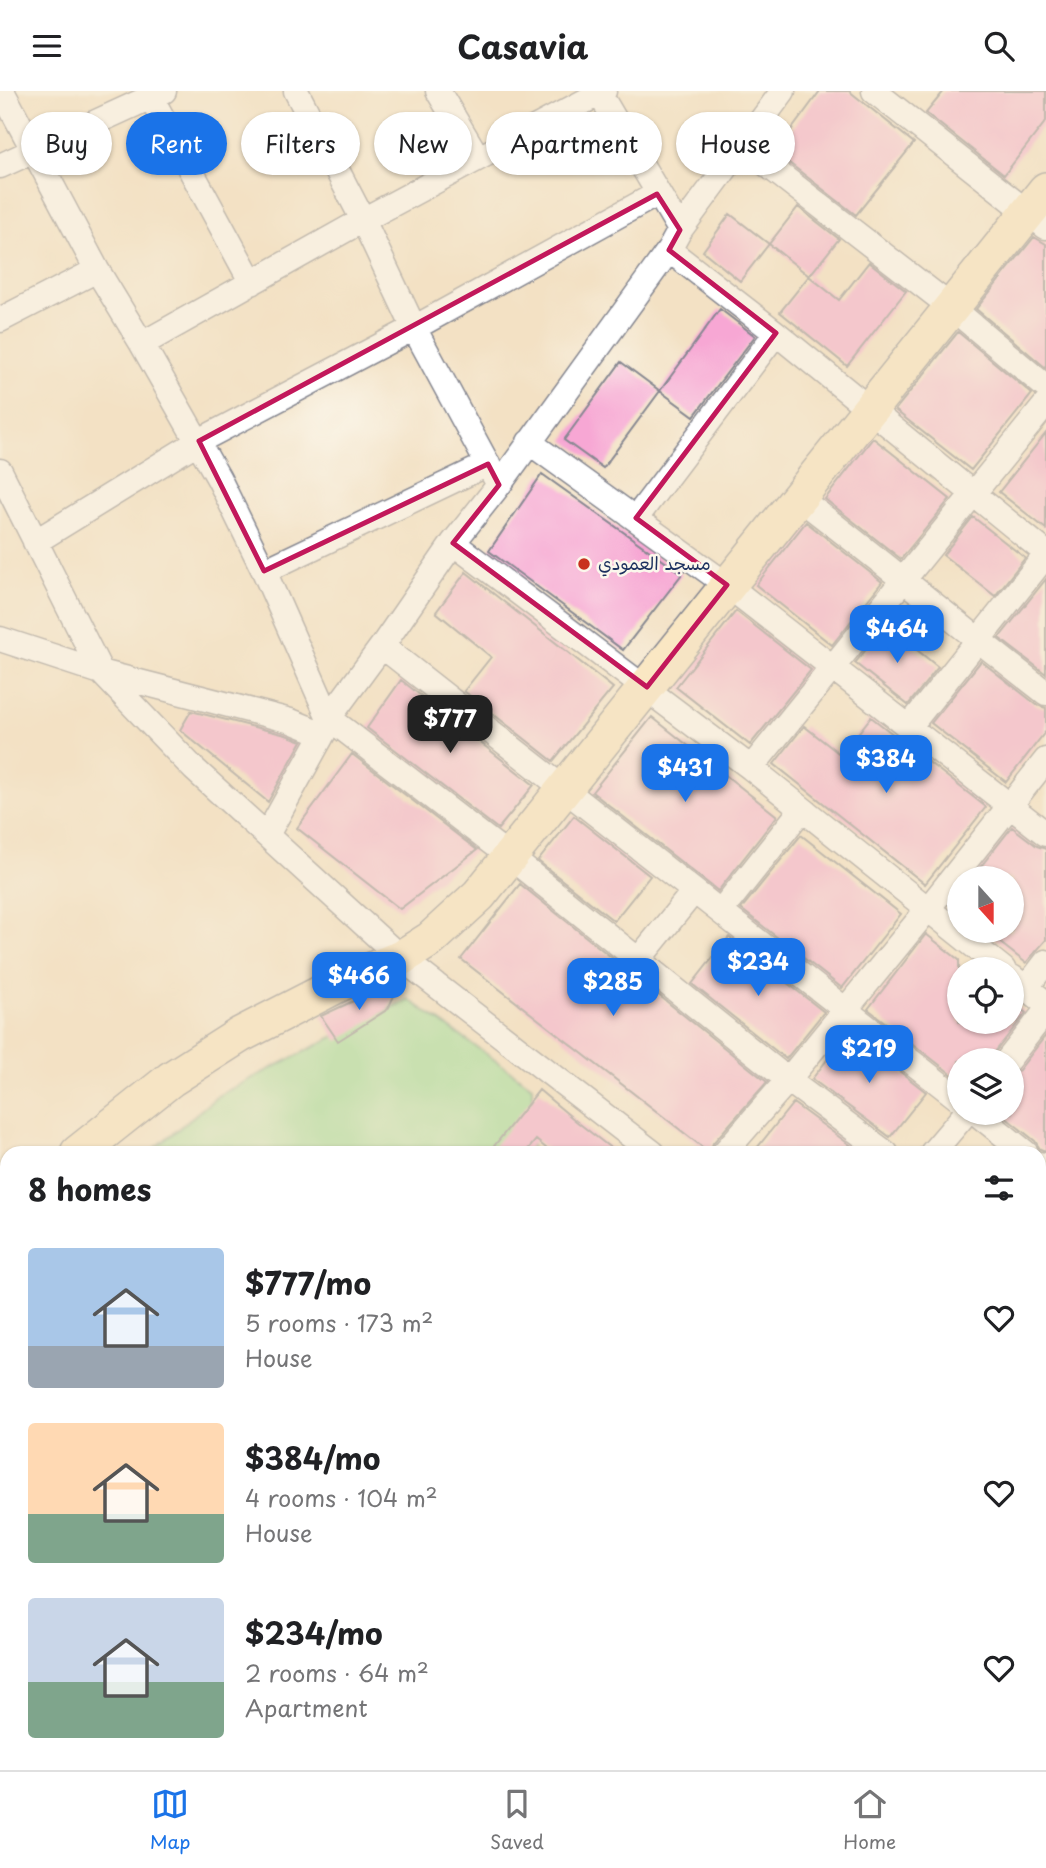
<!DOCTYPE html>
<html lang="en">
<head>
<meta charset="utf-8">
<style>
	body { margin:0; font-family:"Playpen Sans","Playpen Sans Arabic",sans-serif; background:#f2f2f2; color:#202124; height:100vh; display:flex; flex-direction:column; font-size:26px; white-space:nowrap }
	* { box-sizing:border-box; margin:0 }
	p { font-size:23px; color:#757577 }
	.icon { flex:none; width:38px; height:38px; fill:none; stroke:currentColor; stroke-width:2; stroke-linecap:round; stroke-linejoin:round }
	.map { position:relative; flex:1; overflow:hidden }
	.panel { position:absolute; left:0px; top:1055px; width:1046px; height:625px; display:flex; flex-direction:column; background:#fff; border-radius:21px 21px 0 0; box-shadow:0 2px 5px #0004 }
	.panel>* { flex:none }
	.hud { position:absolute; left:21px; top:21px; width:1004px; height:63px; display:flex; gap:14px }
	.needle { width:46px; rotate:159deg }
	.controls { position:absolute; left:947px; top:775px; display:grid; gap:14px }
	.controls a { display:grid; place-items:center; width:77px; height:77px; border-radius:50%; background:#fff; box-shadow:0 2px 5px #0004; font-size:35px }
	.price { position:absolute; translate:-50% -60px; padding:0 16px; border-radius:14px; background:#1a73e8; color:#fff; font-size:23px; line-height:46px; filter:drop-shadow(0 2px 4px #0008) }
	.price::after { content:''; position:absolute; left:50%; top:42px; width:21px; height:16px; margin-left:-10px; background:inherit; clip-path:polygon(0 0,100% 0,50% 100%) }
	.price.selected { background:#222; color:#fff }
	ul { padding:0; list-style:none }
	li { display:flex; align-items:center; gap:21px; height:175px; padding:0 28px }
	li span { display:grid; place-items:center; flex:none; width:196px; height:140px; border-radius:7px; color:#555 }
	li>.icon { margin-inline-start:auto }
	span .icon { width:84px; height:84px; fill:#fffc; stroke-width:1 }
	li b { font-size:30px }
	h2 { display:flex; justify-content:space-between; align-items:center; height:84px; padding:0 28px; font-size:30px }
	.tag { padding:0 24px; border-radius:32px; background:#fff; box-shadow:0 2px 5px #0004; font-size:24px; line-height:63px }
	.tag.selected { background:#1a73e8; color:#fff }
	header { display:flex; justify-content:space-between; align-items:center; height:91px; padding:0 28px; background:#fff; font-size:32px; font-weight:700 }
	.dock { display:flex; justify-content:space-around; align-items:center; height:98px; border-top:2px solid #e0e0e0; background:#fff; font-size:19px; color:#757577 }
	.dock a { display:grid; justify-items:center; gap:4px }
	.dock .selected { color:#1a73e8 }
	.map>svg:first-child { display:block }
	.green { fill:#97de98; stroke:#59867b; stroke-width:2 }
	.building { fill:#f7a7d4 }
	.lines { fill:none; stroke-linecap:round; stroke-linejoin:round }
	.street-casing { stroke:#878891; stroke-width:27 }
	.secondary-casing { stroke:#878891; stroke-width:38 }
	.street { stroke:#fff; stroke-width:24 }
	.secondary { stroke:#fae7c3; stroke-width:35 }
	.marked { fill:none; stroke:#c2185b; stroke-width:5; stroke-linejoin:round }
	.poi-dot { fill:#c8321e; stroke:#fbf7ec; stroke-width:2.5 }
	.labels { text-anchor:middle; stroke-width:5; stroke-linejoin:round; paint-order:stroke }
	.poi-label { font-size:18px; fill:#1b2f5e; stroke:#fbf7ec; text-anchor:start }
</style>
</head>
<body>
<header><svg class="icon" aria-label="menu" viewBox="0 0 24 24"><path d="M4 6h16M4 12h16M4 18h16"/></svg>Casavia<svg class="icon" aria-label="search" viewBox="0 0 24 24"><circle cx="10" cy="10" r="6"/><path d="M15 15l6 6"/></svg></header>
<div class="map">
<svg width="1046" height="1679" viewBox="0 0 1046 1679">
	<rect width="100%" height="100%" fill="#fbf7ec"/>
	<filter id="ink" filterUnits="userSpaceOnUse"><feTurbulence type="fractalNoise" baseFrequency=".0143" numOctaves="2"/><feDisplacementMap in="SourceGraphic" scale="14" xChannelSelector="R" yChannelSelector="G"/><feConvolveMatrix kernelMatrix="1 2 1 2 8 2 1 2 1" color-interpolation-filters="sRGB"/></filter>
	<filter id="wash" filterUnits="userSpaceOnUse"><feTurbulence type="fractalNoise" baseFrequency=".00686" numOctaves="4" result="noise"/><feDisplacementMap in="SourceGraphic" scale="28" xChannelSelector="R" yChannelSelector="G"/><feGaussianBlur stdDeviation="1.57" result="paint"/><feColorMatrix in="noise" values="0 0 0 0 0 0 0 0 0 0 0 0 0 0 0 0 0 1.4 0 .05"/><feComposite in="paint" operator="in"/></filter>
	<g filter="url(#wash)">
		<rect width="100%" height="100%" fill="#f3e1c4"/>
		<!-- green -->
		<path class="green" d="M408,908L532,995V1062H149L219,1004Z"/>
		<g id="blocks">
			<!-- building -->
			<path class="building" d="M820,0H849L914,52L856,124L775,61Z
				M944,0H1046V30L1004,84L926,22Z
				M798,116L839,148L809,185L839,209L869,171L906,200L847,275L780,221L809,185L769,153L740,190L703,160L730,123L769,153Z
				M1034,146L1046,153V277L976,218Z
				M720,218L755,245L694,325L660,300Z
				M958,241L1032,303L971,379L895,319Z
				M621,271L660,300L603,377L564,349Z
				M1046,342V438L999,401Z
				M873,347L950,408L901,468L825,408Z
				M542,383L682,483L623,559L489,460Z
				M973,426L1025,467L995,505L943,464Z
				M806,431L882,491L832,554L756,494Z
				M466,481L613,597L553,670L464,600L491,566L436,521Z
				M1046,488V583L999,547Z
				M736,520L811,579L750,654L676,596Z
				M886,534L938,576L908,614L855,572Z
				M981,570L1037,614L1046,617V640L1006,691L931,632Z
				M401,589L534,694L498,738L367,637Z
				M191,620L286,644L302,650L268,711L180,639Z
				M652,626L777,725L718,800L592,701Z
				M871,626L986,716L925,793L774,673L804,635L841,664Z
				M352,663L477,759L400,818L297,737Z
				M574,725L650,785L614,830L538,770Z
				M1012,736L1037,755L1046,758V849L1026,872L985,840H1012V788H971Z
				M801,744L901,823L842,897L741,818Z
				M520,793L767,991L713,1052L710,1062L461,868Z
				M926,843L959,869V931H1012V911L1026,922L995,961L992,970H959V989L868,918Z
				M729,846L824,921L786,968L692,893Z
				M388,894L398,896L388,918L338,950L321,925Z
				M849,941L926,1001L890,1046L812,988Z
				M1046,944V1060L1040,1058L1035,1050L1000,1022H1012V984L1019,979Z
				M539,999L576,1030L617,1062H552L536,1049L525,1062H503L494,1055Z
				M793,1012L861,1062H753Z"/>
		</g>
	</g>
	<g filter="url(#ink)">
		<use href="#blocks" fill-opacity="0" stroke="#878891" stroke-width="2"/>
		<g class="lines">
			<!-- street casing -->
			<g class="street-casing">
				<path id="street" d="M2,0L97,179L142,253L219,388L264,480L329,627L510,766L788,989L886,1062
					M296,0L363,129L414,237L499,394
					M438,0L478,67
					M598,0L680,139
					M874,0L1046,136
					M151,6L252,192
					M743,55L951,216L1046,296
					M0,75L164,0
					M669,159L776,242L1046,462
					M0,229L97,179
					M142,253L363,129L604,0
					M529,351L727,494L1046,743
					M0,380L101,581L194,678L401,867L653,1062
					M799,407C883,471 963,538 1046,602
					M636,427L776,242
					M35,451L199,350L414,237L657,103
					M453,452L751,677L1003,878
					M264,480L488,373
					M0,548L101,581L291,630L323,643
					M382,555L959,1008
					M909,636L1046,464
					M751,677L1046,313
					M267,744L323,643L329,627L382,555L453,452L499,394L669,159L680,139L783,0
					M721,820L802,718
					M639,868L694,800
					M1012,886L1046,912
					M1026,897L1046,871
					M1007,970L1046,920
					M976,1022L1026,1062
					M724,1062L788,989L927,819L1046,669
					M932,1062L966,1022
					M1040,1073L1046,1078
					M1040,1188L1046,1193
					M1040,1251L1046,1244
					M0,1418L7,1427
					M1040,1485L1046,1498
					M0,1553L7,1546
					M1040,1603L1046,1595
					M0,1639L7,1646
					M317,1673L324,1679
					M507,1673L513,1679
					M815,1673L823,1679
					M20,1679L27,1673
					M245,1679L251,1673
					M376,1679L383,1673
					M556,1679L564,1673
					M644,1679L649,1673
					M978,1679L983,1673"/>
			</g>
			<!-- secondary casing -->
			<g class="secondary-casing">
				<path id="secondary" d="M78,1062L171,988L240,944L347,889L401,867L431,848L479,804L1046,99
					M0,1129L7,1124"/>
			</g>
			<!-- street -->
			<use href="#street" class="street"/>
			<!-- secondary -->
			<use href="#secondary" class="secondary"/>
		</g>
	</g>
	<!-- marked area -->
	<path d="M0 0H1046V1679H0ZM657,103L680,139L669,159L776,242L636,427L727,494L647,596L453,452L499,394L488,373L264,480L199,350Z" fill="#f3e1c4" fill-opacity=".55" fill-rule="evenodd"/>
	<path class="marked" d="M657,103L680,139L669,159L776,242L636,427L727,494L647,596L453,452L499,394L488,373L264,480L199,350Z"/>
	<!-- markers -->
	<circle class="poi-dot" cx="584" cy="473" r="7"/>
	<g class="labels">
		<!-- poi labels -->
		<g class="poi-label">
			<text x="598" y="479">مسجد العمودي</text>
		</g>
	</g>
</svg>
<div class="controls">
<a><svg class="needle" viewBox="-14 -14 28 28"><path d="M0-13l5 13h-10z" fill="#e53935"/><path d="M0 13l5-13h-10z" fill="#757577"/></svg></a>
<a><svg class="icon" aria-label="locate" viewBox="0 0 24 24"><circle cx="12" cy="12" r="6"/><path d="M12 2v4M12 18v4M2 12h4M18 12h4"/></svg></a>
<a><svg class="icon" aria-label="layers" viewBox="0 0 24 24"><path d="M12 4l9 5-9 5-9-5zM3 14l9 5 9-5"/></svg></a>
</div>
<b class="price" style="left:897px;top:574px">$464</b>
<b class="price selected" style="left:450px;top:664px">$777</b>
<b class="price" style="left:886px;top:704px">$384</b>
<b class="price" style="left:685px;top:713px">$431</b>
<b class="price" style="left:758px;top:907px">$234</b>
<b class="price" style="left:359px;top:921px">$466</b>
<b class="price" style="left:613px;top:927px">$285</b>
<b class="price" style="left:869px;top:994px">$219</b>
<div class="hud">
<a class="tag">Buy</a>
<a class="tag selected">Rent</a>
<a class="tag">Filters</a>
<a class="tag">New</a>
<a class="tag">Apartment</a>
<a class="tag">House</a>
</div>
<section class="panel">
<h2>8 homes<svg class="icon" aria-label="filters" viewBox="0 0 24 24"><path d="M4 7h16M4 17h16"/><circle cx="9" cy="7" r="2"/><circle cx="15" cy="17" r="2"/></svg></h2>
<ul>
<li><span style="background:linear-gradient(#a9c7e8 70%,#9aa5b1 0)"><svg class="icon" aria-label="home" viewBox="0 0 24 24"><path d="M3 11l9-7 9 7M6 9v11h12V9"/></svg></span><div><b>$777/mo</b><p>5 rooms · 173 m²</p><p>House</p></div><svg class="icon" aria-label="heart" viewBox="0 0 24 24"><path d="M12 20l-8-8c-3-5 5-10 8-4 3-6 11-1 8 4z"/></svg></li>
<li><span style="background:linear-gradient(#ffd9b3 65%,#7fa58c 0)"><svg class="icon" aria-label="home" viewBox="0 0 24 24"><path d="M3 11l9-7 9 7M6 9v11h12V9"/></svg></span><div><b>$384/mo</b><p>4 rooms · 104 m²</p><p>House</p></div><svg class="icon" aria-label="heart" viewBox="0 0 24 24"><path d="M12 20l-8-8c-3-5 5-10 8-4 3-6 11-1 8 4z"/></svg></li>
<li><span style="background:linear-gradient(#c9d6e8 60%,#7fa58c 0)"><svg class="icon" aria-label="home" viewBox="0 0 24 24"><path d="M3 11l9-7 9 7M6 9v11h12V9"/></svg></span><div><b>$234/mo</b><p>2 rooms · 64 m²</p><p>Apartment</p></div><svg class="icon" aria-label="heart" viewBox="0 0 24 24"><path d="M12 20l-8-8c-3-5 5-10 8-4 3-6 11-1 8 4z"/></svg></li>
</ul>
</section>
</div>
<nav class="dock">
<a class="selected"><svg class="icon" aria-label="map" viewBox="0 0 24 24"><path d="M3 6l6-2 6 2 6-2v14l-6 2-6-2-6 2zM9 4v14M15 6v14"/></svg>Map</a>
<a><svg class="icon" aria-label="saved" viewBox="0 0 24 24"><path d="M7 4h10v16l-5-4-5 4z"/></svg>Saved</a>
<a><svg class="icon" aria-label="home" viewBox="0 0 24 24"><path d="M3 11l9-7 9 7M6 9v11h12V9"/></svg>Home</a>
</nav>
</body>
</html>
